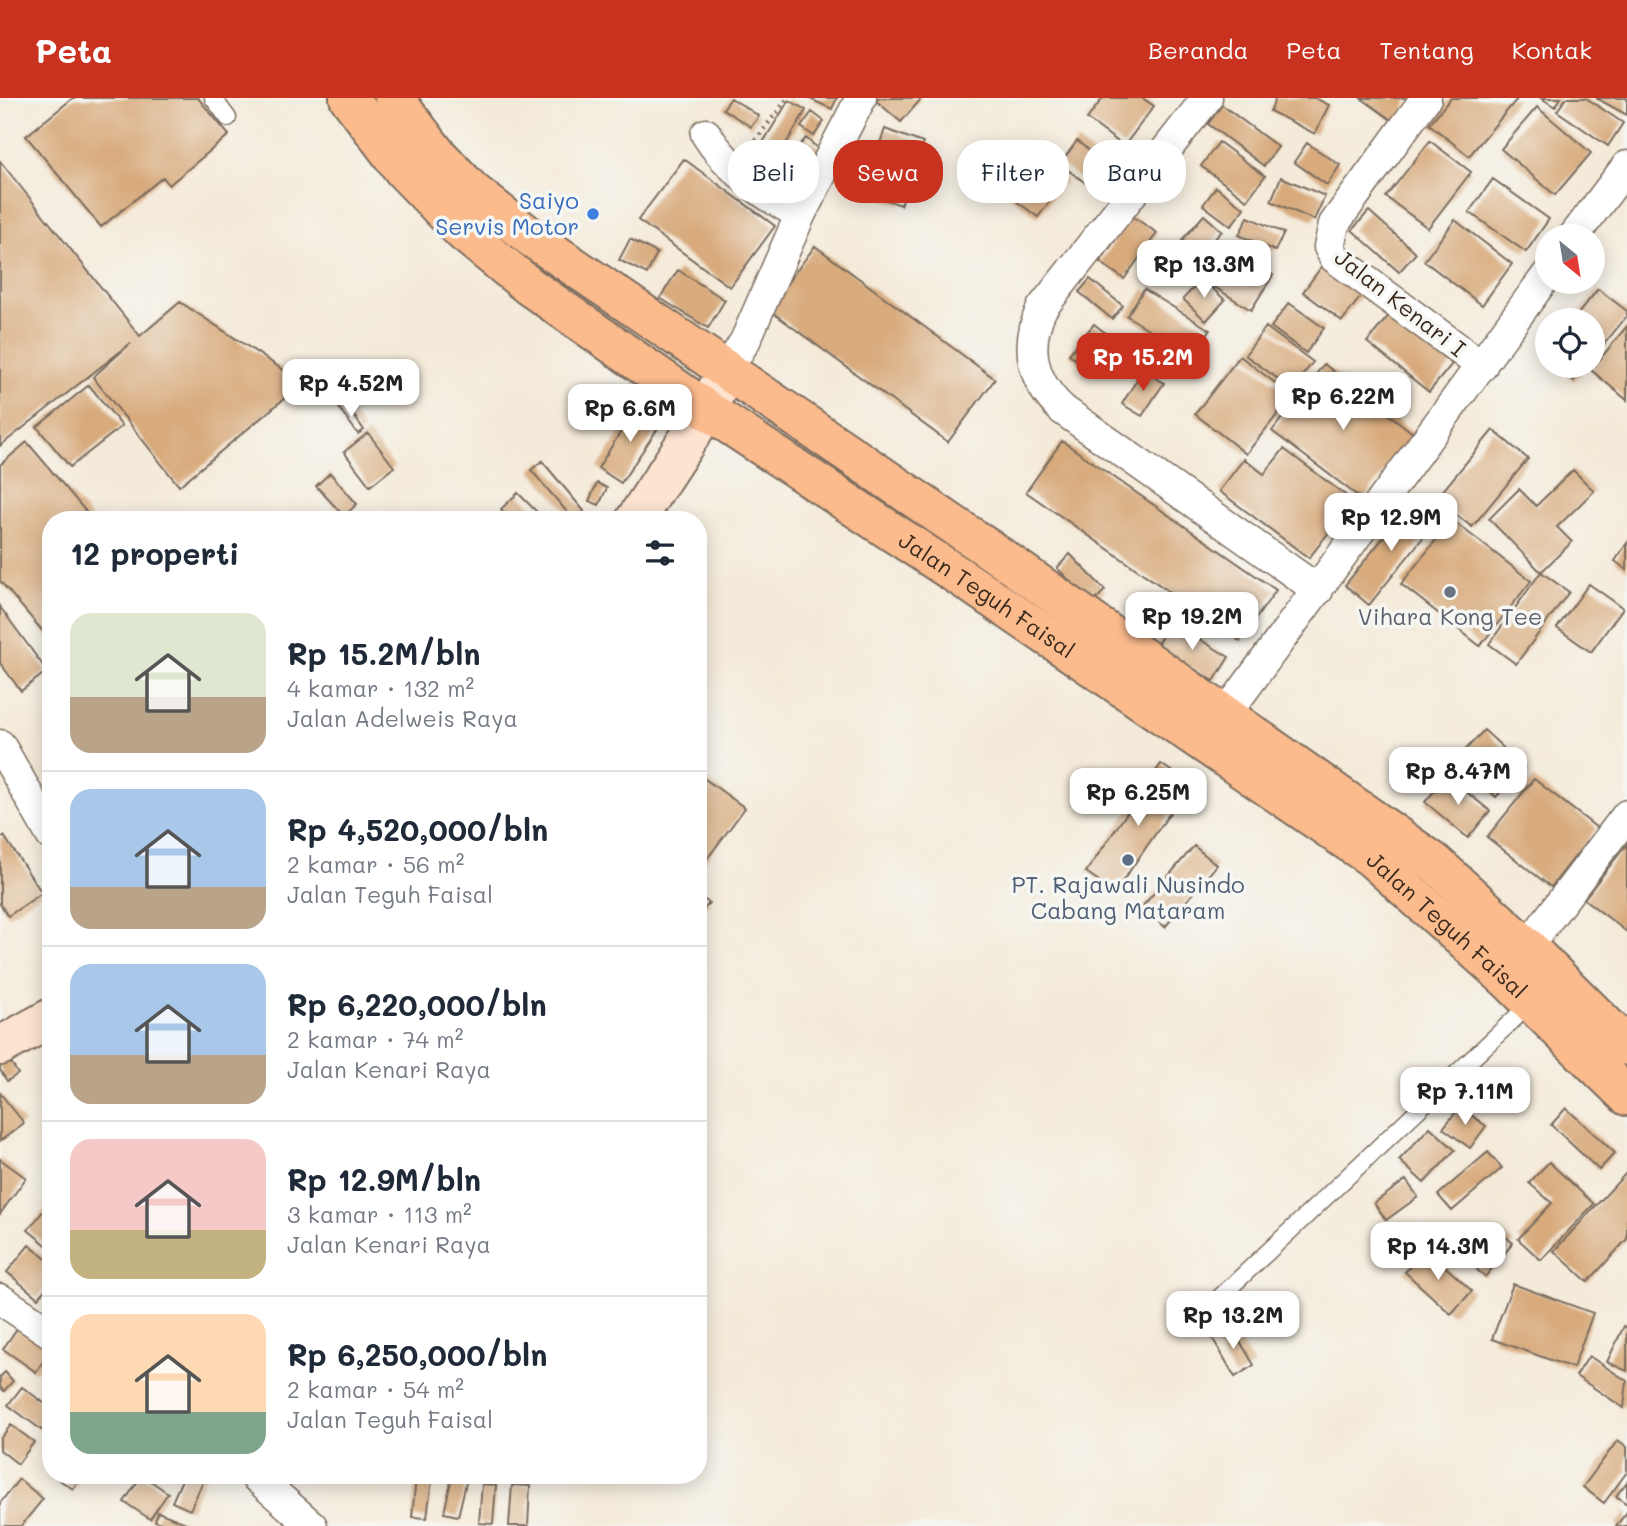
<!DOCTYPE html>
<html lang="id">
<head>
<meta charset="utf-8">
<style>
	body { margin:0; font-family:Mali,sans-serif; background:#f6f6f7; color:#1f2937; height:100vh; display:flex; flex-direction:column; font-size:26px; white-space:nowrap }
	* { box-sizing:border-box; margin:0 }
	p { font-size:23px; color:#747a83 }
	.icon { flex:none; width:38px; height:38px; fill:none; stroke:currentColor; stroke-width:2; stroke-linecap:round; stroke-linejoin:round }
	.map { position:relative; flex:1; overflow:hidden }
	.drawer { position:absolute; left:42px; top:413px; width:665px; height:973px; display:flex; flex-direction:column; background:#fff; border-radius:28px; box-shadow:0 4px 18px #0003 }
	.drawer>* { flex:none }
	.hud { position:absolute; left:728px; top:42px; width:665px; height:63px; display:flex; gap:14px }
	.needle { width:46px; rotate:150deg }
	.tools { position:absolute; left:1535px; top:126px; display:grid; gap:14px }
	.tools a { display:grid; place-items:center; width:70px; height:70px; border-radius:50%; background:#fff; box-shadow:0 4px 18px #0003; font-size:35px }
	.price { position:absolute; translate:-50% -60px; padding:0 16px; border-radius:14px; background:#fff; color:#222; font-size:23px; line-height:46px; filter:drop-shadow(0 2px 4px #0008) }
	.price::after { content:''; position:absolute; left:50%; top:42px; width:21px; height:16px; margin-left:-10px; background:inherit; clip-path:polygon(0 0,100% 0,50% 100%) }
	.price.selected { background:#c8321e; color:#fff }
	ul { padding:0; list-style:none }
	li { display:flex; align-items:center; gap:21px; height:175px; padding:0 28px }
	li+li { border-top:2px solid #e0e1e3 }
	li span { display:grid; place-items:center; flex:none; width:196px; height:140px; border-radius:21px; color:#555 }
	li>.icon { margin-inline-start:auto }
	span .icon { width:84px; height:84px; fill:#fffc; stroke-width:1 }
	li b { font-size:30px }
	h2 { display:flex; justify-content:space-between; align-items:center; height:84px; padding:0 28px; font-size:30px }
	.tag { padding:0 24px; border-radius:28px; background:#fff; box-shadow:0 4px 18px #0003; font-size:24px; line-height:63px }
	.tag.selected { background:#c8321e; color:#fff }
	header { display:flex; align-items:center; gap:42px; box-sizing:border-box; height:98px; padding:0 35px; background:#c8321e; color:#fff }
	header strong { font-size:33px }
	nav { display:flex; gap:38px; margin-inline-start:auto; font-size:24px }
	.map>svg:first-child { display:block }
	.building { fill:#d8aa7c }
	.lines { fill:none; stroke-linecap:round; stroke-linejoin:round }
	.service-casing { stroke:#7c6d5f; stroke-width:19 }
	.minor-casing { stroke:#7c6d5f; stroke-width:33 }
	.secondary-casing { stroke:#7c6d5f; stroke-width:42 }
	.trunk-casing { stroke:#7c6d5f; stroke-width:42 }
	.path { stroke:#7c6d5f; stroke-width:4.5; stroke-dasharray:2 5; stroke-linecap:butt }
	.service { stroke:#fff; stroke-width:16 }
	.minor { stroke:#fff; stroke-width:30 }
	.secondary { stroke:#fde4d1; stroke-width:38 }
	.trunk { stroke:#fbbb8d; stroke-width:38 }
	.shop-dot { fill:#3f7fe0; stroke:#f6f6f2; stroke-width:2.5 }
	.worship-dot { fill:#6b7280; stroke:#f6f6f2; stroke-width:2.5 }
	.service-dot { fill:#5c6f8a; stroke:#f6f6f2; stroke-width:2.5 }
	.labels { text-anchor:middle; stroke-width:7; stroke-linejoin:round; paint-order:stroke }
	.shop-label { font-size:23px; fill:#366cbe; stroke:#f6f6f2; text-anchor:end }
	.street-label { font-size:23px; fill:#3b2a1e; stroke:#f6f6f2 }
	.worship-label { font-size:23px; fill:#5b616d; stroke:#f6f6f2 }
	.service-label { font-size:23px; fill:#4e5e75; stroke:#f6f6f2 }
</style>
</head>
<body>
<header>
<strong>Peta</strong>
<nav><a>Beranda</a><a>Peta</a><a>Tentang</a><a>Kontak</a></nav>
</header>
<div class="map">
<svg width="1627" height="1428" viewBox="0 0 1627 1428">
	<rect width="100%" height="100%" fill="#f6f6f2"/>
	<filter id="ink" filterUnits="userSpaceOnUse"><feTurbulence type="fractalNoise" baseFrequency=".0143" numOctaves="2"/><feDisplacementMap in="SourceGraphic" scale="14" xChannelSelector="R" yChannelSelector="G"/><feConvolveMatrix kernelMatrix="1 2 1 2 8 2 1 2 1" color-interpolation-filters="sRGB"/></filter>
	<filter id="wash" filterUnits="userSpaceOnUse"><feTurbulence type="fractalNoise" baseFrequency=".00686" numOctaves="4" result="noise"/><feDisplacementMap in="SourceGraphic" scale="28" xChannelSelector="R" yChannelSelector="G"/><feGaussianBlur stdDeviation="1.57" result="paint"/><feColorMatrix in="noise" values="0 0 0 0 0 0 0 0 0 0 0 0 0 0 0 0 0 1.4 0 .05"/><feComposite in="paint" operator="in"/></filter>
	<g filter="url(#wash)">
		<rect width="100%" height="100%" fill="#f4ead9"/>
		<g id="blocks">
			<!-- building -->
			<path class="building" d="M73,0H198L229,37L169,87L163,79L101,129L26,38Z
				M731,0L759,18L751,29L723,11Z
				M808,0H837L832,11Z
				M873,0H922L901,24Z
				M1103,0H1142L1154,8L1124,48L1087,21Z
				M1276,0H1315L1329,7L1315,36L1270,13Z
				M1361,0H1409L1397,26Z
				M1451,0H1516L1517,1L1469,58L1429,26Z
				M1541,0H1561L1555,9Z
				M1566,0H1586L1623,25L1608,48L1557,13Z
				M1596,0H1627V17Z
				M789,2L806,12L780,56L762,46Z
				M1222,7L1278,49L1264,68L1208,26Z
				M1537,9L1591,55L1555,97L1501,51Z
				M812,14L824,23L814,38L801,29Z
				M885,31L923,45L901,107L863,94Z
				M806,40L821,53L801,76L786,63Z
				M1077,43L1107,66L1091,89L1060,66Z
				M1430,43L1471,74L1428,130L1386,99Z
				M1219,44L1265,78L1247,102L1201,68Z
				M1307,45L1340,67L1327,87L1294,64Z
				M1032,56L1066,82L1038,119L1004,94Z
				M684,61L775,128L730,189L638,122Z
				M0,63L140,238L180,204L303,285L179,388L93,279L131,245L0,348Z
				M1281,79L1325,98L1314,122L1271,103Z
				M1493,81L1549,121L1526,154L1469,114Z
				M1216,89L1244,110L1231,128L1203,107Z
				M1369,113L1416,155L1399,174L1352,132Z
				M1204,117L1222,133L1200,157L1182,142Z
				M1132,118L1157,135L1124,181L1100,164Z
				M1248,119L1284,135L1275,153L1239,137Z
				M1455,122L1512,166L1482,207L1424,163Z
				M630,141L657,155L647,176L619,162Z
				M1224,146L1273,177L1251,212L1202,181Z
				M815,148L995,281L948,344L768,211Z
				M1325,164L1365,193L1342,223L1303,194Z
				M678,172L725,202L708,230L660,200Z
				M1090,181L1123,208L1112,221L1079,194Z
				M1202,181L1225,202L1206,223L1183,201Z
				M1144,191L1210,232L1193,259L1127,218Z
				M1598,191L1627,213V218L1592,261V222H1573Z
				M1289,205L1324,230L1306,255L1271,229Z
				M1390,216L1452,266L1429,294L1367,244Z
				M1094,226L1113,241L1088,271L1069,256Z
				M1627,228V302L1591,272Z
				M1266,229L1313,264L1292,291L1245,257Z
				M1240,258L1292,298L1246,356L1195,316Z
				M1324,266L1414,336L1363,402L1272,333Z
				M1554,268H1587L1574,283Z
				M1143,272L1164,285L1142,318L1122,306Z
				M89,287L122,328L70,369L37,329Z
				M345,305L364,332L358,336L339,310Z
				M637,308L662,324L621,385L598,370Z
				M1493,332L1528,361L1472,429L1436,401Z
				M368,335L394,369L370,388L344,354Z
				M1062,343L1276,492L1240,543L1026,394Z
				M27,344L93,422H51V543L0,483V367Z
				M1284,351L1353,403L1309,460L1219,393L1244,361L1264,376Z
				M542,363L584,413L574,422L531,372Z
				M1573,372L1594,393L1557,429L1572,444L1541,474L1489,421L1519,391L1536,408Z
				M330,375L357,406L344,418L316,388Z
				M597,385L607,390L599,407L589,403Z
				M518,395L545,422H511L501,411Z
				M1413,403L1437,422L1369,507L1345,487Z
				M1452,422L1531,483L1480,548L1401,486Z
				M1627,445V472L1615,463Z
				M1070,456L1105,492L1092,506L1057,470Z
				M1541,474L1569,494L1516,566L1489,546Z
				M1589,486L1623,510L1591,554L1557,530Z
				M0,509L47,573L21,593L0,565Z
				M1171,524L1229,559L1214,583L1156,548Z
				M1484,632L1524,669L1496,699L1456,662Z
				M1161,666L1190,686L1115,794L1086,774Z
				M698,676L745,710L698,773Z
				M1447,678L1490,713L1468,740L1425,704Z
				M1534,681L1597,730L1551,789L1487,739Z
				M4,738L42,795L8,818L0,806V741Z
				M1627,746V834L1584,801Z
				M1194,748L1217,767L1165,829L1142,809Z
				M698,797L709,805L698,819Z
				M6,957L18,976L7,983L0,972V960Z
				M0,995L24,1025L0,1043Z
				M1460,1009L1486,1028L1470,1050L1443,1030Z
				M1566,1010L1615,1055L1599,1072L1551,1027Z
				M1430,1029L1455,1052L1424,1085L1399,1062Z
				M1488,1054L1502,1070L1452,1113L1438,1097Z
				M0,1061L26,1080L0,1116Z
				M1549,1064L1594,1106L1541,1162L1518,1141L1552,1105L1529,1085Z
				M1627,1074V1141L1588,1184L1554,1153Z
				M1406,1082L1418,1099L1386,1122L1374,1105Z
				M48,1107L51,1109L50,1150L28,1132Z
				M1505,1138L1513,1145L1485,1179L1477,1172Z
				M29,1147L51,1165V1184L38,1200L7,1174Z
				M1426,1151L1472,1193L1451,1216L1405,1174Z
				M1513,1186L1593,1215L1573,1270L1492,1241Z
				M1231,1228L1254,1267L1235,1279L1212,1239Z
				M1624,1228L1627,1230V1273L1607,1264Z
				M18,1229L51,1252L36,1274L3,1251Z
				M1589,1258L1627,1283L1624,1310L1576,1278Z
				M5,1274L13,1283L4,1293L0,1289V1279Z
				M22,1289L51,1310V1339L8,1307Z
				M11,1327L34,1344L18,1366L0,1352V1341Z
				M1618,1342L1627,1349V1374L1604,1405L1583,1389Z
				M52,1377H83L73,1391Z
				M142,1377L168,1395L150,1421L124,1404Z
				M184,1377H206L190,1412L172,1404Z
				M452,1378L467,1381L458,1418L444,1415Z
				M416,1379L432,1381L427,1420L412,1419Z
				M19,1381L43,1401L21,1428H0V1405Z
				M1627,1384V1406L1616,1398Z
				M482,1386L496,1387L493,1426L479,1425Z
				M512,1387L530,1388L528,1428H509Z
				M158,1414L186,1425L185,1428H169L155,1423Z
				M1627,1414V1428H1616Z"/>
		</g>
	</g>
	<g filter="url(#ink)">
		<use href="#blocks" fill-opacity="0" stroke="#7c6d5f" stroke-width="2"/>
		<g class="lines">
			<!-- service casing -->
			<g class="service-casing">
				<path id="service" d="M213,0L228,20
					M1200,1218L1531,905"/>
			</g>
			<!-- minor casing -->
			<g class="minor-casing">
				<path id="minor" d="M1207,0L1042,210C1024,248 1032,284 1063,312L1318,492
					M1426,0L1334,126L1329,149L1335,160L1482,268
					M706,36C724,66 768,103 801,115
					M1574,138L1627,68
					M726,273L745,243L801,115L861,0
					M1212,635L1547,177
					M0,647L51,737
					M1527,849L1627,717
					M0,1201L51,1235
					M254,1377L312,1428"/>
			</g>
			<!-- secondary casing -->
			<g class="secondary-casing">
				<path id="secondary" d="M635,422L707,312L726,273
					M0,948L51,920"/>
			</g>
			<!-- trunk casing -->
			<g class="trunk-casing">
				<g id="trunk">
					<path id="s1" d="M349,0L404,73L463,134L529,188L707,312L968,484L1372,760L1506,880L1627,998"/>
					<path d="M394,0L436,55L472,93L532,140L992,453L1435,765L1527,849L1627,948"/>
				</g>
			</g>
			<!-- path -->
			<path class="path" d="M751,48L788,0"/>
			<!-- service -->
			<use href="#service" class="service"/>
			<!-- minor -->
			<use href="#minor" class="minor"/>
			<!-- secondary -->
			<use href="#secondary" class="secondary"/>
			<!-- trunk -->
			<use href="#trunk" class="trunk"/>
		</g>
	</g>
	<!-- markers -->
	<circle class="shop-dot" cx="593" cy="116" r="7"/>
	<circle class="worship-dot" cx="1450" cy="494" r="7"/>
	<circle class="service-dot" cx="1128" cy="762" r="7"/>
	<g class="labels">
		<!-- shop labels -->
		<g class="shop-label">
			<text x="579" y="111">Saiyo<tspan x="579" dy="26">Servis Motor</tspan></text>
		</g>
		<!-- street labels -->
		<g class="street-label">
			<text transform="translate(1400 205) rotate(38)" y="8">Jalan Kenari I</text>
			<text dy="8" stroke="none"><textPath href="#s1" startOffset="814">Jalan Teguh Faisal</textPath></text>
			<text dy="8" stroke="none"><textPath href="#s1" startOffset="1381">Jalan Teguh Faisal</textPath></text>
		</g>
		<!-- worship labels -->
		<g class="worship-label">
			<text x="1450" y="527">Vihara Kong Tee</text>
		</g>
		<!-- service labels -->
		<g class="service-label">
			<text x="1128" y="795">PT. Rajawali Nusindo<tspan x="1128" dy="26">Cabang Mataram</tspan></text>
		</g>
	</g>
</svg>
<div class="tools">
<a><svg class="needle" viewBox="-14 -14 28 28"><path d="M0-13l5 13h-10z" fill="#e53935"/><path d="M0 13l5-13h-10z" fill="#747a83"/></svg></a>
<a><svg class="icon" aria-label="locate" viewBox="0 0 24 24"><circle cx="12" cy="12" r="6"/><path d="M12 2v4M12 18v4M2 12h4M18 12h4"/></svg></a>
</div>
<b class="price" style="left:1204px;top:202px">Rp 13.3M</b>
<b class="price selected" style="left:1143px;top:295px">Rp 15.2M</b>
<b class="price" style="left:351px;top:321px">Rp 4.52M</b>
<b class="price" style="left:1343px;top:334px">Rp 6.22M</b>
<b class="price" style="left:630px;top:346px">Rp 6.6M</b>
<b class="price" style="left:1391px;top:455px">Rp 12.9M</b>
<b class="price" style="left:1192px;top:554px">Rp 19.2M</b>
<b class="price" style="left:1458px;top:709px">Rp 8.47M</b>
<b class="price" style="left:1138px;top:730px">Rp 6.25M</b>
<b class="price" style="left:1465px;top:1029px">Rp 7.11M</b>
<b class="price" style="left:1438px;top:1184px">Rp 14.3M</b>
<b class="price" style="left:1233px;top:1253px">Rp 13.2M</b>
<div class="hud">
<a class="tag">Beli</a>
<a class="tag selected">Sewa</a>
<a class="tag">Filter</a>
<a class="tag">Baru</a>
</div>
<section class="drawer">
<h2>12 properti<svg class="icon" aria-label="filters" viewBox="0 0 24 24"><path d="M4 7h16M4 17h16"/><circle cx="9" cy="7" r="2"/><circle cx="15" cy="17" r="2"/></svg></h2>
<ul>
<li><span style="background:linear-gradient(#dfe7d0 60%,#b9a48a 0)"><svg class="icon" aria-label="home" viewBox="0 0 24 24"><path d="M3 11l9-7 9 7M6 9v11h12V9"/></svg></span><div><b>Rp 15.2M/bln</b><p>4 kamar · 132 m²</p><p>Jalan Adelweis Raya</p></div></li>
<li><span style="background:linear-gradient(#a9c7e8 70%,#b9a48a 0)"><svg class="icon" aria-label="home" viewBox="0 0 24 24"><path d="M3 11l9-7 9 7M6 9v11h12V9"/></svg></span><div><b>Rp 4,520,000/bln</b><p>2 kamar · 56 m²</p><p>Jalan Teguh Faisal</p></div></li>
<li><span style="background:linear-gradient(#a9c7e8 65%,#b9a48a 0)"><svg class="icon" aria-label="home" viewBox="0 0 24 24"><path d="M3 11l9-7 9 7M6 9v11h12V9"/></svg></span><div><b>Rp 6,220,000/bln</b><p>2 kamar · 74 m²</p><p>Jalan Kenari Raya</p></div></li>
<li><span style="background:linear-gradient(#f6c9c9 65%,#c2b280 0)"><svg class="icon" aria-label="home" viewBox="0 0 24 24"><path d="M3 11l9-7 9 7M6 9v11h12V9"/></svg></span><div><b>Rp 12.9M/bln</b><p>3 kamar · 113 m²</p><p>Jalan Kenari Raya</p></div></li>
<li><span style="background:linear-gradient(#ffd9b3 70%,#7fa58c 0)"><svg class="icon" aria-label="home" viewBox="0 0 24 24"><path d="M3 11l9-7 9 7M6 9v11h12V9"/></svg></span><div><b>Rp 6,250,000/bln</b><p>2 kamar · 54 m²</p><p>Jalan Teguh Faisal</p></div></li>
</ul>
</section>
</div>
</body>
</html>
